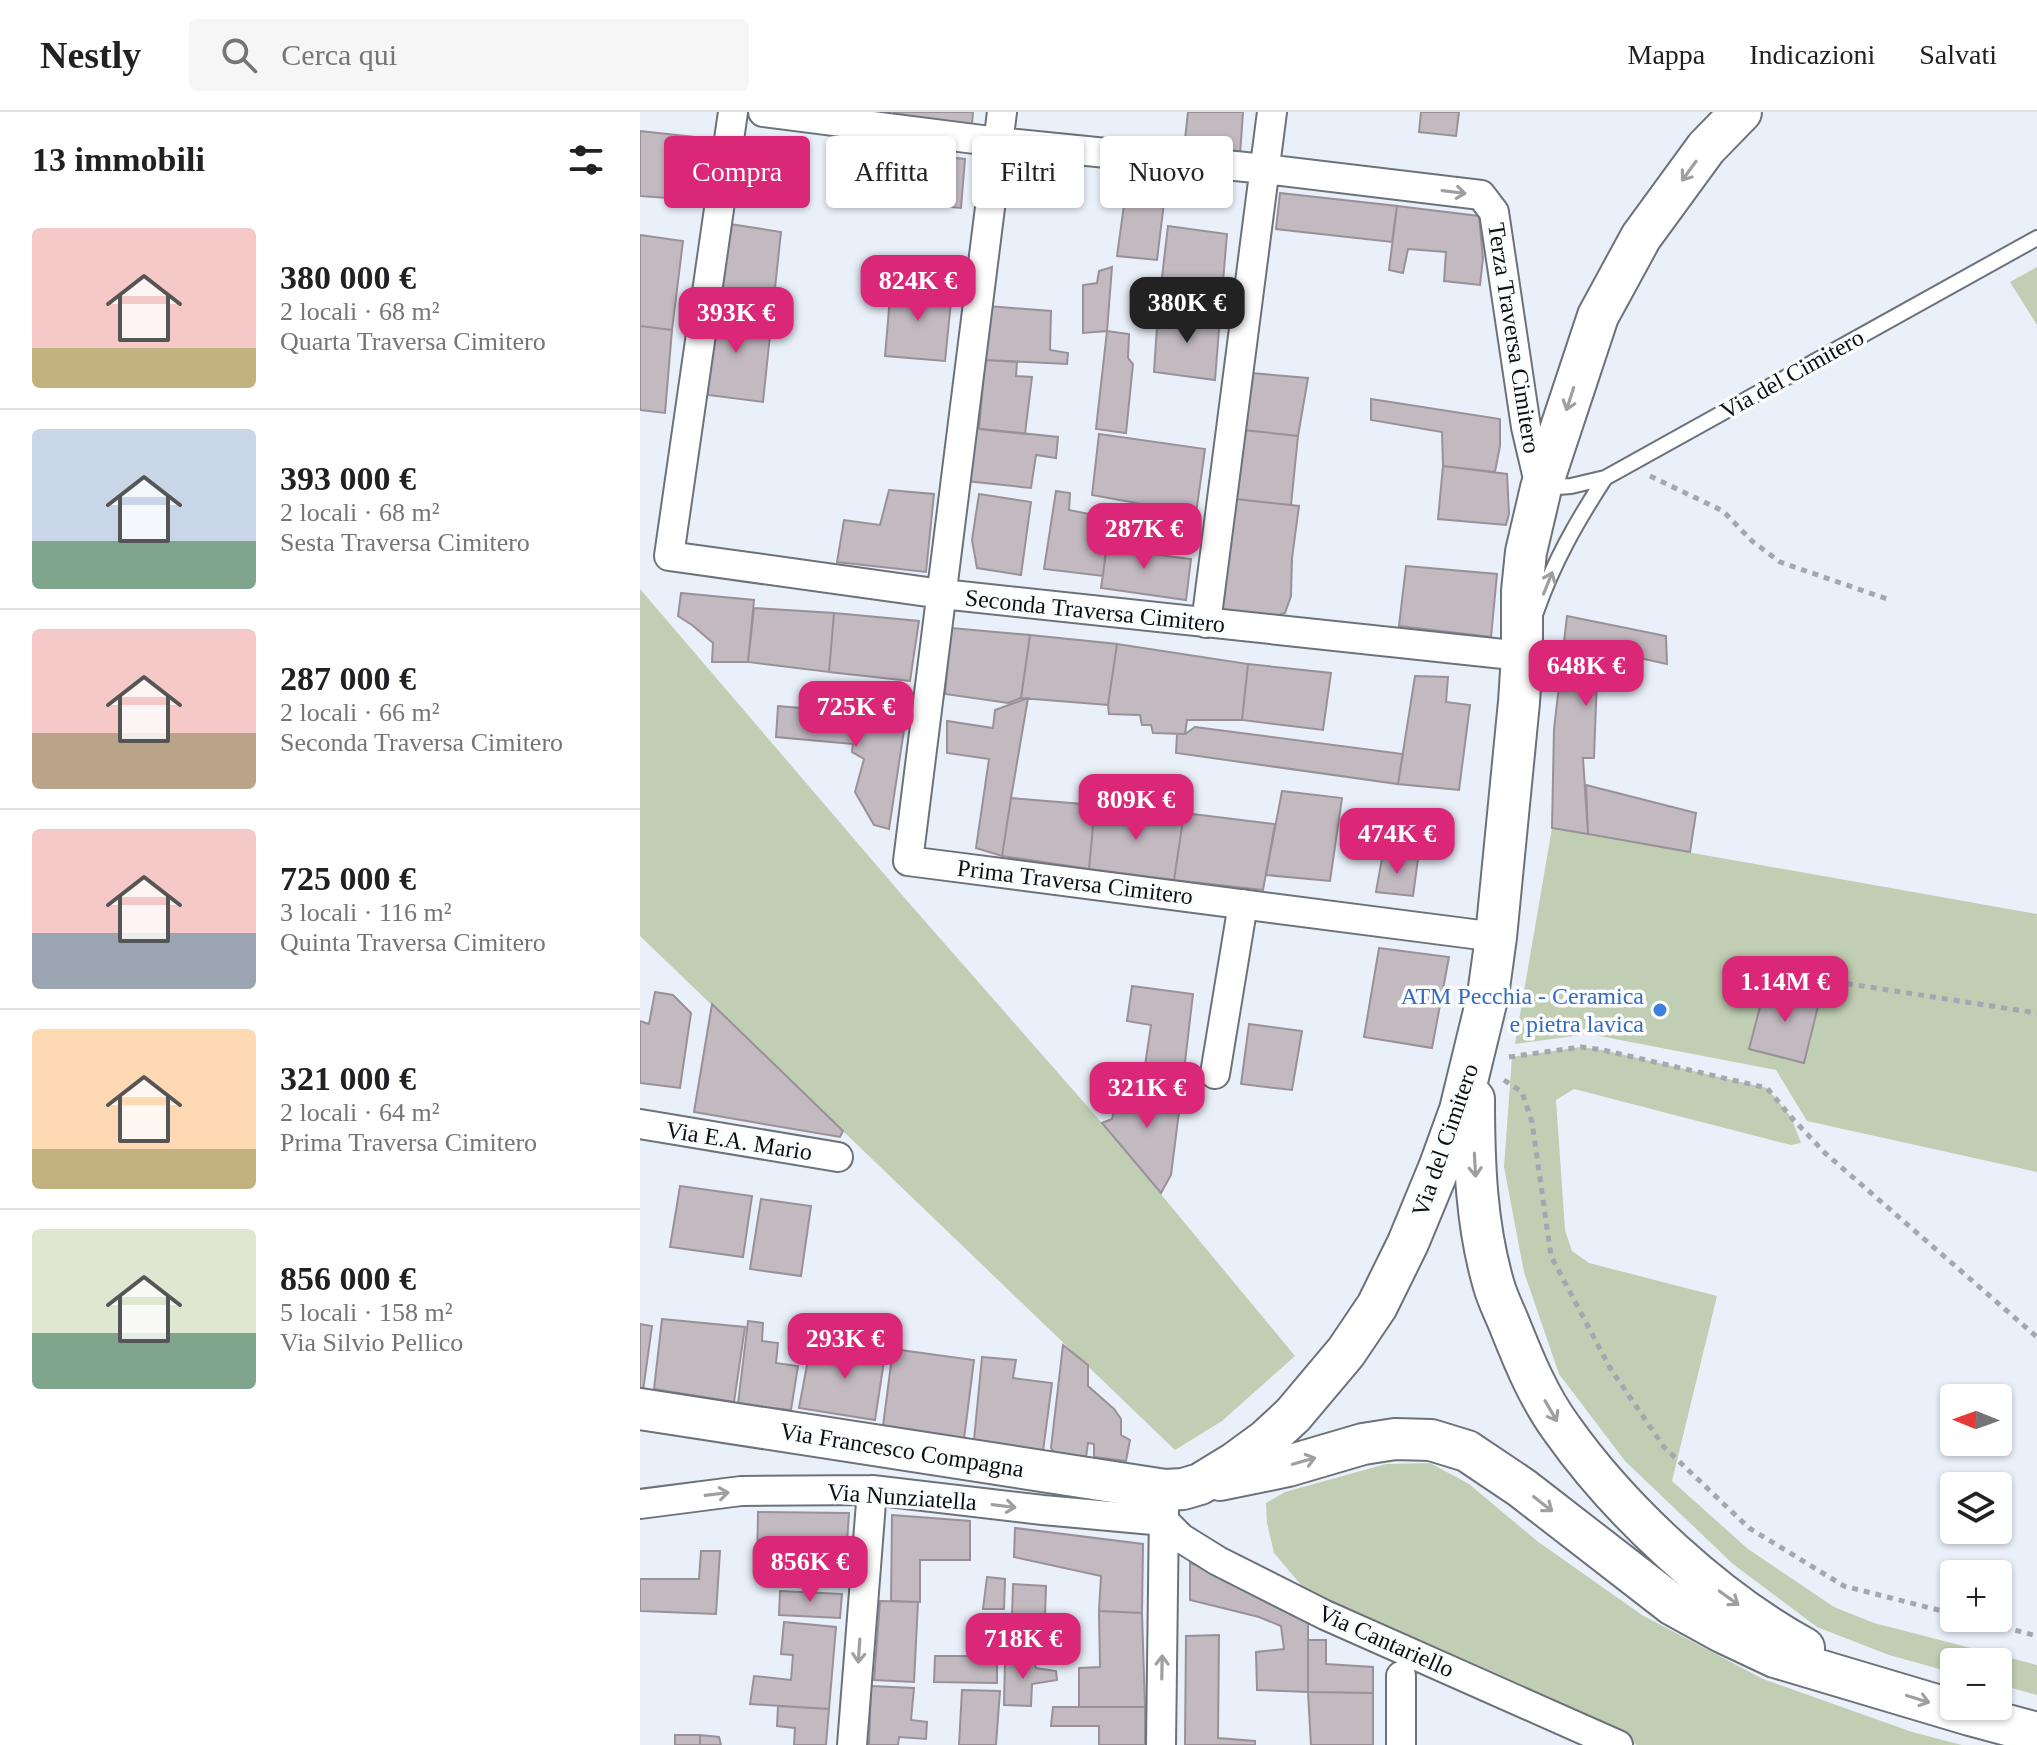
<!DOCTYPE html>
<html lang="it">
<head>
<meta charset="utf-8">
<style>
	body { margin:0; font-family:Georgia,serif; background:#f6f6f6; color:#202124; height:100vh; display:flex; flex-direction:column; font-size:30px; white-space:nowrap }
	* { box-sizing:border-box; margin:0 }
	p { font-size:26px; color:#757577 }
	.icon { flex:none; width:44px; height:44px; fill:none; stroke:currentColor; stroke-width:2; stroke-linecap:round; stroke-linejoin:round }
	.map { position:relative; flex:1; overflow:hidden }
	.panel { display:flex; flex-direction:column; background:#fff; width:640px }
	.panel>* { flex:none }
	.top-card { position:absolute; left:24px; top:24px; width:760px; height:72px; display:flex; gap:16px }
	.needle { width:52px; rotate:271deg }
	.tools { position:absolute; left:1300px; top:1272px; display:grid; gap:16px }
	.tools a { display:grid; place-items:center; width:72px; height:72px; border-radius:8px; background:#fff; box-shadow:0 2px 6px #0004; font-size:40px }
	.price { position:absolute; translate:-50% -68px; padding:0 18px; border-radius:16px; background:#db2777; color:#fff; font-size:26px; line-height:52px; filter:drop-shadow(0 2px 4px #0008) }
	.price::after { content:''; position:absolute; left:50%; top:48px; width:24px; height:18px; margin-left:-12px; background:inherit; clip-path:polygon(0 0,100% 0,50% 100%) }
	.price.on { background:#222; color:#fff }
	ul { padding:0; list-style:none }
	li { display:flex; align-items:center; gap:24px; height:200px; padding:0 32px }
	li+li { border-top:2px solid #e0e0e0 }
	li span { display:grid; place-items:center; flex:none; width:224px; height:160px; border-radius:8px; color:#555 }
	li>.icon { margin-inline-start:auto }
	span .icon { width:96px; height:96px; fill:#fffc; stroke-width:1 }
	li b { font-size:34px }
	h2 { display:flex; justify-content:space-between; align-items:center; height:96px; padding:0 32px; font-size:34px }
	.tag { padding:0 28px; border-radius:8px; background:#fff; box-shadow:0 2px 6px #0004; font-size:28px; line-height:72px }
	.tag.on { background:#db2777; color:#fff }
	header { display:flex; align-items:center; gap:48px; box-sizing:border-box; height:112px; padding:0 40px; background:#fff; border-bottom:2px solid #e0e0e0 }
	header strong { font-size:38px }
	nav { display:flex; gap:44px; margin-inline-start:auto; font-size:28px }
	.search { width:560px; height:72px; background:#f6f6f6; display:flex; align-items:center; gap:20px; box-sizing:border-box; padding:0 28px; border-radius:8px; color:#757577; font-size:30px }
	main { display:flex; flex:1; min-height:0 }
	.map>svg:first-child { display:block }
	.green { fill:#c0ceb3 }
	.building { fill:#c2b9c1; stroke:#999098; stroke-width:2 }
	.lines { fill:none; stroke-linecap:round; stroke-linejoin:round }
	.service-casing { stroke:#6c727a; stroke-width:18 }
	.minor-casing { stroke:#6c727a; stroke-width:32 }
	.secondary-casing { stroke:#6c727a; stroke-width:44 }
	.path { stroke:#a2a8af; stroke-width:5; stroke-dasharray:6 6; stroke-linecap:butt }
	.service { stroke:#fff; stroke-width:14 }
	.minor { stroke:#fff; stroke-width:28 }
	.secondary { stroke:#fff; stroke-width:40 }
	.oneway { stroke:#9e9fa1 }
	.shop-dot { fill:#3f7fe0; stroke:#fbfcfe; stroke-width:3 }
	.labels { text-anchor:middle; stroke-width:7; stroke-linejoin:round; paint-order:stroke }
	.street-label { font-size:24px; fill:#0d1013; stroke:#fbfcfe }
	.shop-label { font-size:24px; fill:#366cbe; stroke:#fbfcfe; text-anchor:end }
</style>
</head>
<body>
<header>
<strong>Nestly</strong>
<div class="search"><svg class="icon" aria-label="search" viewBox="0 0 24 24"><circle cx="10" cy="10" r="6"/><path d="M15 15l6 6"/></svg>Cerca qui</div>
<nav><a>Mappa</a><a>Indicazioni</a><a>Salvati</a></nav>
</header>
<main>
<section class="panel">
<h2>13 immobili<svg class="icon" aria-label="filters" viewBox="0 0 24 24"><path d="M4 7h16M4 17h16"/><circle cx="9" cy="7" r="2"/><circle cx="15" cy="17" r="2"/></svg></h2>
<ul>
<li><span style="background:linear-gradient(#f6c9c9 75%,#c2b280 0)"><svg class="icon" aria-label="home" viewBox="0 0 24 24"><path d="M3 11l9-7 9 7M6 9v11h12V9"/></svg></span><div><b>380 000 €</b><p>2 locali · 68 m²</p><p>Quarta Traversa Cimitero</p></div></li>
<li><span style="background:linear-gradient(#c9d6e8 70%,#7fa58c 0)"><svg class="icon" aria-label="home" viewBox="0 0 24 24"><path d="M3 11l9-7 9 7M6 9v11h12V9"/></svg></span><div><b>393 000 €</b><p>2 locali · 68 m²</p><p>Sesta Traversa Cimitero</p></div></li>
<li><span style="background:linear-gradient(#f6c9c9 65%,#b9a48a 0)"><svg class="icon" aria-label="home" viewBox="0 0 24 24"><path d="M3 11l9-7 9 7M6 9v11h12V9"/></svg></span><div><b>287 000 €</b><p>2 locali · 66 m²</p><p>Seconda Traversa Cimitero</p></div></li>
<li><span style="background:linear-gradient(#f6c9c9 65%,#9aa5b1 0)"><svg class="icon" aria-label="home" viewBox="0 0 24 24"><path d="M3 11l9-7 9 7M6 9v11h12V9"/></svg></span><div><b>725 000 €</b><p>3 locali · 116 m²</p><p>Quinta Traversa Cimitero</p></div></li>
<li><span style="background:linear-gradient(#ffd9b3 75%,#c2b280 0)"><svg class="icon" aria-label="home" viewBox="0 0 24 24"><path d="M3 11l9-7 9 7M6 9v11h12V9"/></svg></span><div><b>321 000 €</b><p>2 locali · 64 m²</p><p>Prima Traversa Cimitero</p></div></li>
<li><span style="background:linear-gradient(#dfe7d0 65%,#7fa58c 0)"><svg class="icon" aria-label="home" viewBox="0 0 24 24"><path d="M3 11l9-7 9 7M6 9v11h12V9"/></svg></span><div><b>856 000 €</b><p>5 locali · 158 m²</p><p>Via Silvio Pellico</p></div></li>
</ul>
</section>
<div class="map">
<svg width="1397" height="1633" viewBox="0 0 1397 1633">
	<rect width="100%" height="100%" fill="#e9f0f9"/>
	<!-- green -->
	<path class="green" d="M1397,155V213L1370,170Z
		M0,477L262,783L462,1011L655,1244L582,1309L535,1338L0,824Z
		M912,716L1397,802V1060L1167,1009L1136,958L949,922L875,932Z
		M941,935L963,938L1127,976L1151,1005L1161,1031L1151,1033L934,977L916,988L925,1118L932,1139L949,1151L1077,1184L1032,1369L1108,1437L1194,1495L1234,1511L1397,1553V1583L1358,1572V1550H1314V1561L1249,1543L1177,1515L1093,1452L985,1349L919,1262L884,1160L864,1055L872,945Z
		M790,1351L829,1372L897,1429L1002,1503L1123,1567L1272,1620L1322,1633H997L674,1488L634,1441L627,1411L626,1391L645,1380L746,1352Z"/>
	<!-- building -->
	<path class="building" d="M254,0H333L332,12L254,4Z
		M548,0H603L600,43L544,36Z
		M781,0H819L816,24L779,20Z
		M0,19L63,26L55,88L0,84Z
		M214,36L325,47L321,96L210,86Z
		M488,64L527,66L517,148L477,144Z
		M640,81L757,94L752,130L636,117Z
		M757,94L839,104L843,146L840,173L804,169L806,140L768,137L763,161L749,158Z
		M90,112L141,120L132,204L80,197Z
		M528,114L587,122L580,205L518,199Z
		M0,123L43,129L32,218L0,214Z
		M472,155L467,219L443,221V173L457,171L459,159Z
		M251,173L312,180L305,249L245,244Z
		M348,194L411,199L410,238L428,241L427,252L345,248L344,235Z
		M71,196L132,204L123,290L60,282Z
		M518,199L580,205L575,268L514,260Z
		M0,214L32,218L25,301L0,298Z
		M467,219L489,222L488,246L493,252L486,321L456,317Z
		M345,248L377,250L376,264L392,265L385,322L339,317Z
		M611,261L668,266L658,324L604,318Z
		M731,287L860,307V334L855,360L803,354L802,320L731,308Z
		M333,316L418,325L416,346L396,343L391,376L326,369Z
		M604,318L658,324L651,393L596,387Z
		M459,322L565,337L556,402L452,383Z
		M803,354L867,362L869,402L866,413L798,407Z
		M249,378L294,382L286,460L197,450L204,408L240,413Z
		M416,379L430,381L429,398L469,406L463,464L404,457Z
		M339,382L391,390L381,463L337,456L332,428Z
		M596,387L659,394L652,446L651,484L645,501L633,505L580,497Z
		M470,412L482,413L480,438L551,447L546,488L461,476Z
		M766,454L857,462L851,525L759,514Z
		M41,481L114,488L108,550H72L73,531L52,513L38,504Z
		M114,496L194,501L189,560L108,550Z
		M194,501L279,509L270,569L189,560Z
		M927,504L1026,524L1027,552L958,537L954,646H943L948,722L912,716L914,617Z
		M311,516L390,523L381,586L368,591L305,582Z
		M390,523L477,532L468,593L381,586Z
		M477,532L608,552L602,608H547L545,622L513,621L511,613H502L500,603L469,602L468,593Z
		M608,552L691,561L683,618L602,608Z
		M775,564L808,565L806,590L830,593L819,678L758,672Z
		M388,586L371,686L362,744L336,736L349,647L307,641V609L353,616L355,598Z
		M138,594L266,605L249,717L234,713L215,680L224,647L212,640L213,632L136,625Z
		M555,615L763,642L758,672L536,641L537,622H545Z
		M946,673L1056,701L1050,740L948,722Z
		M642,679L702,686L690,769L626,763Z
		M371,686L455,693L449,757L362,744Z
		M455,693L544,701L534,768L449,757Z
		M544,701L635,712L623,778L534,768Z
		M742,746L778,747L773,784L736,780Z
		M739,836L809,845L792,936L724,925Z
		M1126,872L1180,886L1164,951L1109,937Z
		M492,874L553,882L541,984L502,974L511,913L487,909Z
		M15,880L33,883L51,901L40,976L0,971V909L9,912Z
		M72,892L203,1019L200,1025L54,1000Z
		M609,912L662,919L652,978L601,972Z
		M480,971L541,984L531,1063L521,1081L462,1011L472,1007Z
		M40,1074L112,1084L103,1145L30,1135Z
		M121,1087L171,1094L161,1164L110,1157Z
		M22,1207L105,1215L94,1290L14,1277Z
		M108,1209L123,1211L122,1229L138,1231L136,1251L158,1254L151,1298L98,1292Z
		M0,1212L12,1214L3,1279H0Z
		M194,1229L246,1236L235,1308L159,1296L169,1242L190,1244Z
		M423,1233L448,1253V1274L474,1297L481,1307V1323L490,1328L486,1349L454,1345V1332L448,1331L446,1345L416,1343L411,1336Z
		M253,1237L334,1248L324,1327L243,1314Z
		M342,1245L376,1248L373,1266L412,1271L403,1339L334,1328Z
		M118,1400L209,1401L205,1460L117,1457Z
		M252,1403L330,1409V1448H280V1490L251,1489Z
		M375,1416L503,1432L502,1501L459,1499L461,1464L374,1445Z
		M61,1439H80L76,1502L0,1499V1467H59Z
		M550,1451L583,1462L668,1505V1580L617,1578L616,1540L644,1537L641,1514L619,1505L550,1488Z
		M347,1465L365,1467L364,1497H343Z
		M373,1472L406,1474L405,1506H372Z
		M140,1479L202,1482L200,1506L139,1503Z
		M240,1489L278,1490L274,1570L234,1568Z
		M459,1499L502,1501L505,1595H439V1556L460,1555Z
		M144,1510L196,1515L189,1597L110,1592L114,1564L151,1568L153,1543L141,1542Z
		M579,1523L578,1626L615,1629V1633H545L546,1524Z
		M668,1528H686V1552L733,1555V1581L668,1580Z
		M295,1544H357V1571L294,1570Z
		M365,1547L394,1548L396,1556L416,1559L417,1568L392,1572L391,1594L364,1593Z
		M231,1574L274,1576L271,1608L287,1610L286,1627L259,1625L258,1633H229Z
		M322,1578L360,1579L356,1633H319Z
		M668,1580L733,1581V1633H671Z
		M138,1594L189,1597L186,1633H154L155,1616L137,1614Z
		M413,1595H505V1633H459V1614H411Z
		M35,1623H60V1633H35Z
		M60,1623L79,1625L81,1633H60Z"/>
	<g class="lines">
		<!-- service casing -->
		<g class="service-casing">
			<path id="service" d="M904,376L931,374L965,366L1397,126
				M896,500C913,451 937,409 965,366"/>
		</g>
		<!-- minor casing -->
		<g class="minor-casing">
			<path id="minor" d="M93,0L29,444L302,482L882,544
				M123,0L358,30L625,57L841,83L854,100L886,315L900,375
				M362,0L268,749L856,825
				M566,511L632,0
				M575,962L603,792
				M0,1012L198,1045
				M0,1392L101,1379L232,1378L403,1398L524,1409
				M524,1409L541,1426L578,1449L685,1503L978,1633
				M212,1633L232,1378
				M521,1633L524,1398
				M761,1633V1564"/>
		</g>
		<!-- secondary casing -->
		<g class="secondary-casing">
			<path id="secondary" d="M834,987C834,1050 836,1113 854,1174C858,1188 865,1201 870,1214C884,1249 899,1286 922,1317C980,1399 1076,1488 1164,1536
				M0,1297L525,1378L543,1377L560,1372L596,1350L626,1328L653,1303L706,1240L737,1194L768,1131L799,1056L820,998L848,883L856,825L879,590L882,544V479L886,440L901,376L958,204L1001,125L1066,36L1101,0
				M580,1368L648,1354L723,1332L755,1327L791,1328L827,1339L882,1376L1033,1493L1082,1520L1135,1545L1330,1603L1397,1621"/>
		</g>
		<!-- path -->
		<path class="path" d="M1010,364L1083,399L1112,429L1140,450L1250,488
			M1112,857L1397,901
			M869,945L941,935L963,938L1127,976L1151,1005L1185,1041L1397,1225
			M864,968L882,980L892,1010L911,1144L970,1256L1024,1335L1109,1416L1204,1474L1314,1502
			M1329,1506L1397,1524"/>
		<!-- service -->
		<use href="#service" class="service"/>
		<!-- minor -->
		<use href="#minor" class="minor"/>
		<!-- secondary -->
		<use href="#secondary" class="secondary"/>
	</g>
	<!-- one-way arrows -->
	<defs><path id="oneway-shaft" d="M-6 0H5M1.5-3L5.5 0L1.5 3" fill="none" stroke-width="1.6" stroke-linecap="round" stroke-linejoin="round" transform="scale(2)"/></defs>
	<g class="oneway">
		<use href="#oneway-shaft" transform="translate(1049 59) rotate(126)"/>
		<use href="#oneway-shaft" transform="translate(814 80) rotate(7)"/>
		<use href="#oneway-shaft" transform="translate(930 287) rotate(108)"/>
		<use href="#oneway-shaft" transform="translate(908 471) rotate(-68)"/>
		<use href="#oneway-shaft" transform="translate(835 1053) rotate(87)"/>
		<use href="#oneway-shaft" transform="translate(911 1299) rotate(60)"/>
		<use href="#oneway-shaft" transform="translate(664 1349) rotate(-16)"/>
		<use href="#oneway-shaft" transform="translate(77 1382) rotate(-7)"/>
		<use href="#oneway-shaft" transform="translate(903 1392) rotate(38)"/>
		<use href="#oneway-shaft" transform="translate(364 1394) rotate(7)"/>
		<use href="#oneway-shaft" transform="translate(1089 1486) rotate(36)"/>
		<use href="#oneway-shaft" transform="translate(219 1539) rotate(94)"/>
		<use href="#oneway-shaft" transform="translate(522 1555) rotate(-89)"/>
		<use href="#oneway-shaft" transform="translate(1278 1587) rotate(17)"/>
	</g>
	<!-- markers -->
	<circle class="shop-dot" cx="1020" cy="898" r="8"/>
	<g class="labels">
		<!-- street labels -->
		<g class="street-label">
			<text transform="translate(874 226) rotate(81)" y="8">Terza Traversa Cimitero</text>
			<text transform="translate(1152 262) rotate(-29)" y="8">Via del Cimitero</text>
			<text transform="translate(455 499) rotate(6)" y="8">Seconda Traversa Cimitero</text>
			<text transform="translate(435 770) rotate(7)" y="8">Prima Traversa Cimitero</text>
			<text transform="translate(805 1028) rotate(-71)" y="8">Via del Cimitero</text>
			<text transform="translate(99 1029) rotate(9)" y="8">Via E.A. Mario</text>
			<text transform="translate(262 1338) rotate(9)" y="8">Via Francesco Compagna</text>
			<text transform="translate(262 1385) rotate(4)" y="8">Via Nunziatella</text>
			<text transform="translate(746 1529) rotate(24)" y="8">Via Cantariello</text>
		</g>
		<!-- shop labels -->
		<g class="shop-label">
			<text x="1004" y="892">ATM Pecchia - Ceramica<tspan x="1004" dy="28">e pietra lavica</tspan></text>
		</g>
	</g>
</svg>
<div class="tools">
<a><svg class="needle" viewBox="-14 -14 28 28"><path d="M0-13l5 13h-10z" fill="#e53935"/><path d="M0 13l5-13h-10z" fill="#757577"/></svg></a>
<a><svg class="icon" aria-label="layers" viewBox="0 0 24 24"><path d="M12 4l9 5-9 5-9-5zM3 14l9 5 9-5"/></svg></a>
<a>+</a>
<a>−</a>
</div>
<b class="price" style="left:278px;top:211px">824K €</b>
<b class="price on" style="left:547px;top:233px">380K €</b>
<b class="price" style="left:96px;top:243px">393K €</b>
<b class="price" style="left:504px;top:459px">287K €</b>
<b class="price" style="left:946px;top:596px">648K €</b>
<b class="price" style="left:216px;top:637px">725K €</b>
<b class="price" style="left:496px;top:730px">809K €</b>
<b class="price" style="left:757px;top:764px">474K €</b>
<b class="price" style="left:1145px;top:912px">1.14M €</b>
<b class="price" style="left:507px;top:1018px">321K €</b>
<b class="price" style="left:205px;top:1269px">293K €</b>
<b class="price" style="left:170px;top:1492px">856K €</b>
<b class="price" style="left:383px;top:1569px">718K €</b>
<div class="top-card">
<a class="tag on">Compra</a>
<a class="tag">Affitta</a>
<a class="tag">Filtri</a>
<a class="tag">Nuovo</a>
</div>
</div>
</main>
</body>
</html>
